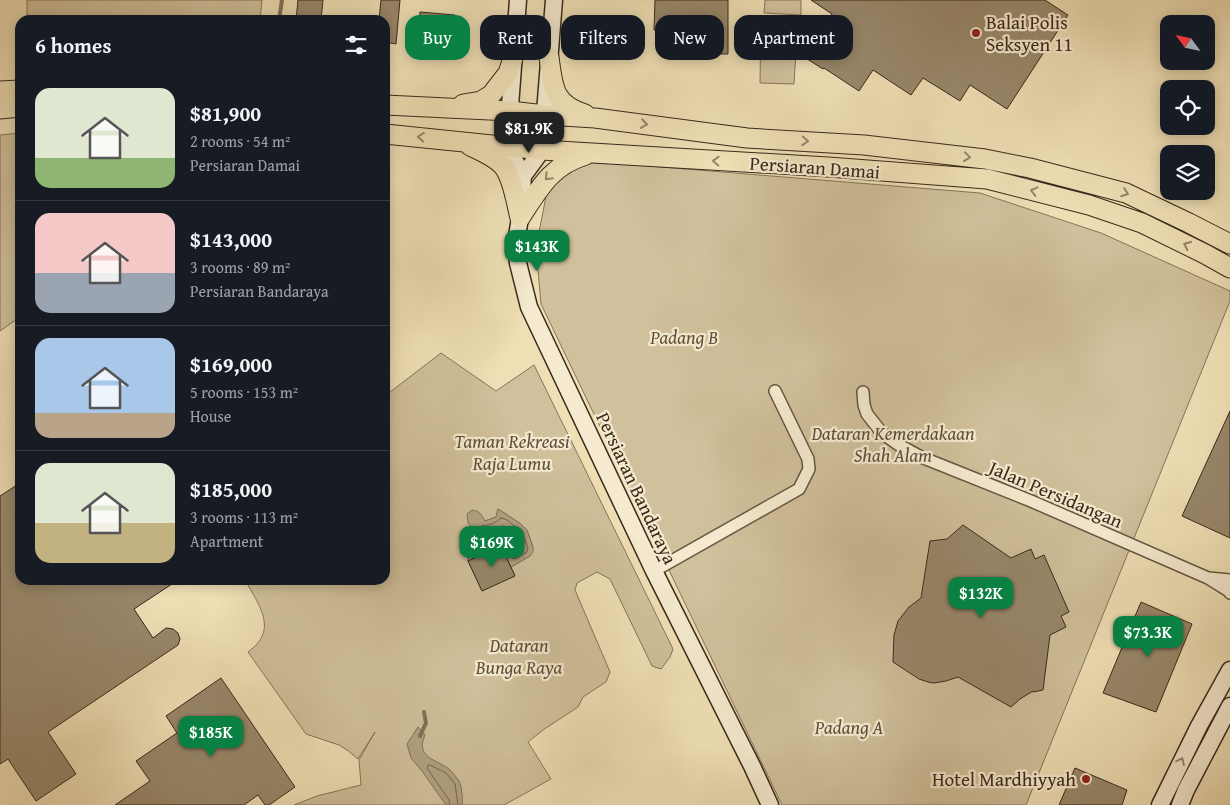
<!DOCTYPE html>
<html lang="en">
<head>
<meta charset="utf-8">
<style>
	body { margin:0; font-family:"Gentium Book Plus",serif; background:#20242c; color:#f1f3f6; height:100vh; display:flex; flex-direction:column; font-size:19px; white-space:nowrap }
	* { box-sizing:border-box; margin:0 }
	p { font-size:16px; color:#9ea1a6 }
	.icon { flex:none; width:28px; height:28px; fill:none; stroke:currentColor; stroke-width:2; stroke-linecap:round; stroke-linejoin:round }
	.map { position:relative; flex:1; overflow:hidden }
	.side { position:absolute; left:15px; top:15px; width:375px; height:570px; display:flex; flex-direction:column; background:#171b24; border-radius:15px; box-shadow:0 2px 12px #0003 }
	.side>* { flex:none }
	.top-card { position:absolute; left:405px; top:15px; width:475px; height:45px; display:flex; gap:10px }
	.needle { width:32px; rotate:303deg }
	.controls { position:absolute; left:1160px; top:15px; display:grid; gap:10px }
	.controls a { display:grid; place-items:center; width:55px; height:55px; border-radius:10px; background:#171b24; box-shadow:0 2px 12px #0003; font-size:25px }
	.price { position:absolute; translate:-50% -42px; padding:0 11px; border-radius:10px; background:#0b8043; color:#fff; font-size:16px; line-height:32px; filter:drop-shadow(0 1px 2px #0008) }
	.price::after { content:''; position:absolute; left:50%; top:30px; width:15px; height:11px; margin-left:-8px; background:inherit; clip-path:polygon(0 0,100% 0,50% 100%) }
	.price.active { background:#222; color:#fff }
	ul { padding:0; list-style:none }
	li { display:flex; align-items:center; gap:15px; height:125px; padding:0 20px }
	li+li { border-top:1px solid #363941 }
	li span { display:grid; place-items:center; flex:none; width:140px; height:100px; border-radius:15px; color:#555 }
	li>.icon { margin-inline-start:auto }
	span .icon { width:60px; height:60px; fill:#fffc; stroke-width:1 }
	li b { font-size:21px }
	h2 { display:flex; justify-content:space-between; align-items:center; height:60px; padding:0 20px; font-size:21px }
	.chip { padding:0 18px; border-radius:15px; background:#171b24; box-shadow:0 2px 12px #0003; font-size:18px; line-height:45px }
	.chip.active { background:#0b8043; color:#fff }
	.map>svg:first-child { display:block }
	.green { fill:#d0c09b; stroke:#84745b; fill-rule:evenodd }
	.water { fill:#b1a181; stroke:#817158 }
	.lines { fill:none; stroke-linecap:round; stroke-linejoin:round }
	.shore { stroke:#75654e; stroke-width:1 }
	.stream { stroke:#817158; stroke-width:4 }
	.building { fill:#98886b; stroke:#39291b }
	.minor-casing { stroke:#665642; stroke-width:14 }
	.secondary-casing { stroke:#39291b; stroke-width:19 }
	.primary-casing { stroke:#39291b; stroke-width:21 }
	.minor { stroke:#f5eacf; stroke-width:11 }
	.secondary { stroke:#f5eacf; stroke-width:16 }
	.primary { stroke:#efdfb5; stroke-width:19 }
	.oneway { stroke:#948468 }
	.oneway2 { stroke:#978a75 }
	.poi-dot { fill:#8f2418; stroke:#f5eacf; stroke-width:2 }
	.labels { text-anchor:middle; stroke-width:4.5; stroke-linejoin:round; paint-order:stroke }
	.poi-label { font-size:19px; fill:#39291b; stroke:#f5eacf; text-anchor:start }
	.street-label { font-size:19px; fill:#39291b; stroke:#f5eacf }
	.park-label { font-size:19px; font-style:italic; fill:#5f4f3b; stroke:#f5eacf }
</style>
</head>
<body>
<div class="map">
<svg width="1230" height="805" viewBox="0 0 1230 805">
	<rect width="100%" height="100%" fill="#efdfb5"/>
	<filter id="stains"><feTurbulence type="fractalNoise" baseFrequency=".004" numOctaves="4"/><feColorMatrix values="0 0 0 0 .2 0 0 0 0 .09 0 0 0 0 .02 0 0 0 .5 -.17"/></filter>
	<radialGradient id="worn" r=".72"><stop offset=".6" stop-color="#630" stop-opacity="0"/><stop offset="1" stop-color="#630" stop-opacity=".3"/></radialGradient>
	<!-- green -->
	<path class="green" d="M27,0H262L260,20H27Z
		M765,0H801V15L764,13Z
		M761,17H798L794,84L760,83Z
		M20,133V317L0,331V135Z
		M575,160L980,193L1101,233L1230,291V301L1026,805H782L541,304L536,248L547,191Z
		M441,353L496,391L534,365L673,649L670,657L661,669L652,666L610,579L597,572L577,583L575,590L610,672L606,682L583,697L578,707L543,730L528,742L551,779L504,805H294L317,796L361,785L359,760L375,732L358,759L347,750L339,745L306,734L248,652C279,630 259,605 245,580H385V396ZM498,509L521,524L527,530L533,547L530,556L511,567L515,575L482,591L468,561L469,541L478,533L485,521L496,517Z"/>
	<!-- water -->
	<path class="water" d="M498,509L521,524L527,530L533,547V552L530,556L511,567L501,546L468,561L469,541L477,533L468,523L467,514L472,510C480,511 481,514 485,521L496,517Z
		M418,727L425,735C415,758 436,759 449,769C452,772 457,778 459,781C462,787 463,799 462,805H446L422,771L411,758L407,744Z"/>
	<g class="lines">
		<!-- shore -->
		<path class="shore" d="M501,518L507,520L522,532L528,548L527,552L515,559L512,558C509,551 507,541 498,542L477,552L473,550L474,543L482,534L481,526C488,525 495,524 501,518Z
			M502,526H504L517,536L521,546L520,549L517,550L515,549C509,537 505,532 491,538L488,537L489,532Z
			M450,805L449,800L427,768L428,765H430L446,773L455,784L458,805"/>
		<!-- stream -->
		<path class="stream" d="M279,20L282,0
			M420,736L426,723L424,712"/>
	</g>
	<!-- building -->
	<path class="building" d="M298,0H323L321,20H296Z
		M381,0H400L396,44L385,42V20H379Z
		M655,0H728V54H695V47H662V31L654,30Z
		M811,0H1045L1068,15L1007,109L970,85L960,101L923,78L911,95L873,70L859,91L824,68L823,69L804,57L832,14Z
		M420,12L455,15L453,34L437,32L436,46L418,45Z
		M1230,411V538L1182,516Z
		M20,483V536L19,542H20V580H78L80,583L84,580H178L134,609L153,638L166,628L173,629L178,633L180,639L178,645L48,732L76,774L36,801L8,759L0,764V496Z
		M963,525L1011,558L1031,549L1035,559L1044,555L1069,612L1061,616L1066,627L1050,635L1043,690L1033,692V691L1020,699L1011,707L958,677L946,681L934,683L928,682L919,679L893,662L894,635L898,621L909,607L921,598L930,541L947,539Z
		M501,546L515,576L482,591L468,561Z
		M1141,602L1192,624L1156,712L1103,693Z
		M221,678L295,787L269,805H265L258,795L244,805H115L150,781L136,761L177,733L166,716Z
		M1075,768L1127,790L1122,805H1059Z"/>
	<g class="lines">
		<!-- minor casing -->
		<g class="minor-casing">
			<path id="minor" d="M863,392L864,405L867,414L882,433L899,445L921,457L1031,501L1208,578L1229,591L1230,593
				M654,571L799,489L809,469L808,459L775,391
				M1209,578L1230,580"/>
		</g>
		<!-- secondary casing -->
		<g class="secondary-casing">
			<path id="secondary" d="M518,0L507,146L523,176L520,218L516,242L518,263L529,307L654,571L752,766L770,805
				M523,176L542,150L554,0
				M1160,805L1199,726L1230,670
				M1180,805L1186,790L1230,706"/>
		</g>
		<!-- primary casing -->
		<g class="primary-casing">
			<path id="primary" d="M549,57C553,87 553,104 585,114
				M0,91L20,90
				M463,104L481,101L491,95L508,73L513,58
				M385,105L510,111L545,115L595,118L747,138L864,145L985,159L1030,168L1126,193L1189,223L1230,244
				M0,109L20,107
				M385,134L542,150L828,167L987,179L1089,205L1142,223L1205,254L1230,268
				M470,146C481,151 495,157 503,166C513,178 516,203 520,218
				M520,218C539,189 551,165 586,155"/>
		</g>
		<!-- minor -->
		<use href="#minor" class="minor"/>
		<!-- secondary -->
		<use href="#secondary" class="secondary"/>
		<!-- primary -->
		<use href="#primary" class="primary"/>
	</g>
	<!-- one-way arrows -->
	<defs><path id="oneway-chevron" d="M-2-3.5L2.5 0L-2 3.5" fill="none" stroke-width="1.6" stroke-linecap="round" stroke-linejoin="round" transform="scale(1.25)"/></defs>
	<g class="oneway">
		<use href="#oneway-chevron" transform="translate(644 124) rotate(8)"/>
		<use href="#oneway-chevron" transform="translate(421 137) rotate(-175)"/>
		<use href="#oneway-chevron" transform="translate(805 141) rotate(4)"/>
		<use href="#oneway-chevron" transform="translate(967 157) rotate(7)"/>
		<use href="#oneway-chevron" transform="translate(716 161) rotate(-177)"/>
		<use href="#oneway-chevron" transform="translate(548 177) rotate(135)"/>
		<use href="#oneway-chevron" transform="translate(1034 191) rotate(-166)"/>
		<use href="#oneway-chevron" transform="translate(1125 193) rotate(20)"/>
		<use href="#oneway-chevron" transform="translate(1187 245) rotate(-155)"/>
	</g>
	<use class="oneway2" href="#oneway-chevron" transform="translate(1181 761) rotate(-64)"/>
	<!-- markers -->
	<g class="poi-dot">
		<circle cx="976" cy="33" r="5"/>
		<circle cx="1086" cy="779" r="5"/>
	</g>
	<g class="labels">
		<!-- poi labels -->
		<g class="poi-label">
			<text x="986" y="29">Balai Polis<tspan x="986" dy="22">Seksyen 11</tspan></text>
			<text x="1076" y="786" text-anchor="end">Hotel Mardhiyyah</text>
		</g>
		<!-- street labels -->
		<g class="street-label">
			<text transform="translate(815 167) rotate(4)" y="7">Persiaran Damai</text>
			<text transform="translate(637 488) rotate(65)" y="7">Persiaran Bandaraya</text>
			<text transform="translate(1056 494) rotate(23)" y="7">Jalan Persidangan</text>
		</g>
		<!-- park labels -->
		<g class="park-label">
			<text x="684" y="344">Padang B</text>
			<text x="893" y="440">Dataran Kemerdakaan<tspan x="893" dy="22">Shah Alam</tspan></text>
			<text x="512" y="448">Taman Rekreasi<tspan x="512" dy="22">Raja Lumu</tspan></text>
			<text x="519" y="652">Dataran<tspan x="519" dy="22">Bunga Raya</tspan></text>
			<text x="849" y="734">Padang A</text>
		</g>
	</g>
	<rect width="100%" height="100%" filter="url(#stains)"/>
	<rect width="100%" height="100%" fill="url(#worn)"/>
</svg>
<div class="controls">
<a><svg class="needle" viewBox="-14 -14 28 28"><path d="M0-13l5 13h-10z" fill="#e53935"/><path d="M0 13l5-13h-10z" fill="#9ea1a6"/></svg></a>
<a><svg class="icon" aria-label="locate" viewBox="0 0 24 24"><circle cx="12" cy="12" r="6"/><path d="M12 2v4M12 18v4M2 12h4M18 12h4"/></svg></a>
<a><svg class="icon" aria-label="layers" viewBox="0 0 24 24"><path d="M12 4l9 5-9 5-9-5zM3 14l9 5 9-5"/></svg></a>
</div>
<b class="price active" style="left:529px;top:154px">$81.9K</b>
<b class="price" style="left:537px;top:272px">$143K</b>
<b class="price" style="left:492px;top:568px">$169K</b>
<b class="price" style="left:981px;top:619px">$132K</b>
<b class="price" style="left:1148px;top:658px">$73.3K</b>
<b class="price" style="left:211px;top:758px">$185K</b>
<div class="top-card">
<a class="chip active">Buy</a>
<a class="chip">Rent</a>
<a class="chip">Filters</a>
<a class="chip">New</a>
<a class="chip">Apartment</a>
</div>
<section class="side">
<h2>6 homes<svg class="icon" aria-label="filters" viewBox="0 0 24 24"><path d="M4 7h16M4 17h16"/><circle cx="9" cy="7" r="2"/><circle cx="15" cy="17" r="2"/></svg></h2>
<ul>
<li><span style="background:linear-gradient(#dfe7d0 70%,#8fb573 0)"><svg class="icon" aria-label="home" viewBox="0 0 24 24"><path d="M3 11l9-7 9 7M6 9v11h12V9"/></svg></span><div><b>$81,900</b><p>2 rooms · 54 m²</p><p>Persiaran Damai</p></div></li>
<li><span style="background:linear-gradient(#f6c9c9 60%,#9aa5b1 0)"><svg class="icon" aria-label="home" viewBox="0 0 24 24"><path d="M3 11l9-7 9 7M6 9v11h12V9"/></svg></span><div><b>$143,000</b><p>3 rooms · 89 m²</p><p>Persiaran Bandaraya</p></div></li>
<li><span style="background:linear-gradient(#a9c7e8 75%,#b9a48a 0)"><svg class="icon" aria-label="home" viewBox="0 0 24 24"><path d="M3 11l9-7 9 7M6 9v11h12V9"/></svg></span><div><b>$169,000</b><p>5 rooms · 153 m²</p><p>House</p></div></li>
<li><span style="background:linear-gradient(#dfe7d0 60%,#c2b280 0)"><svg class="icon" aria-label="home" viewBox="0 0 24 24"><path d="M3 11l9-7 9 7M6 9v11h12V9"/></svg></span><div><b>$185,000</b><p>3 rooms · 113 m²</p><p>Apartment</p></div></li>
</ul>
</section>
</div>
</body>
</html>
